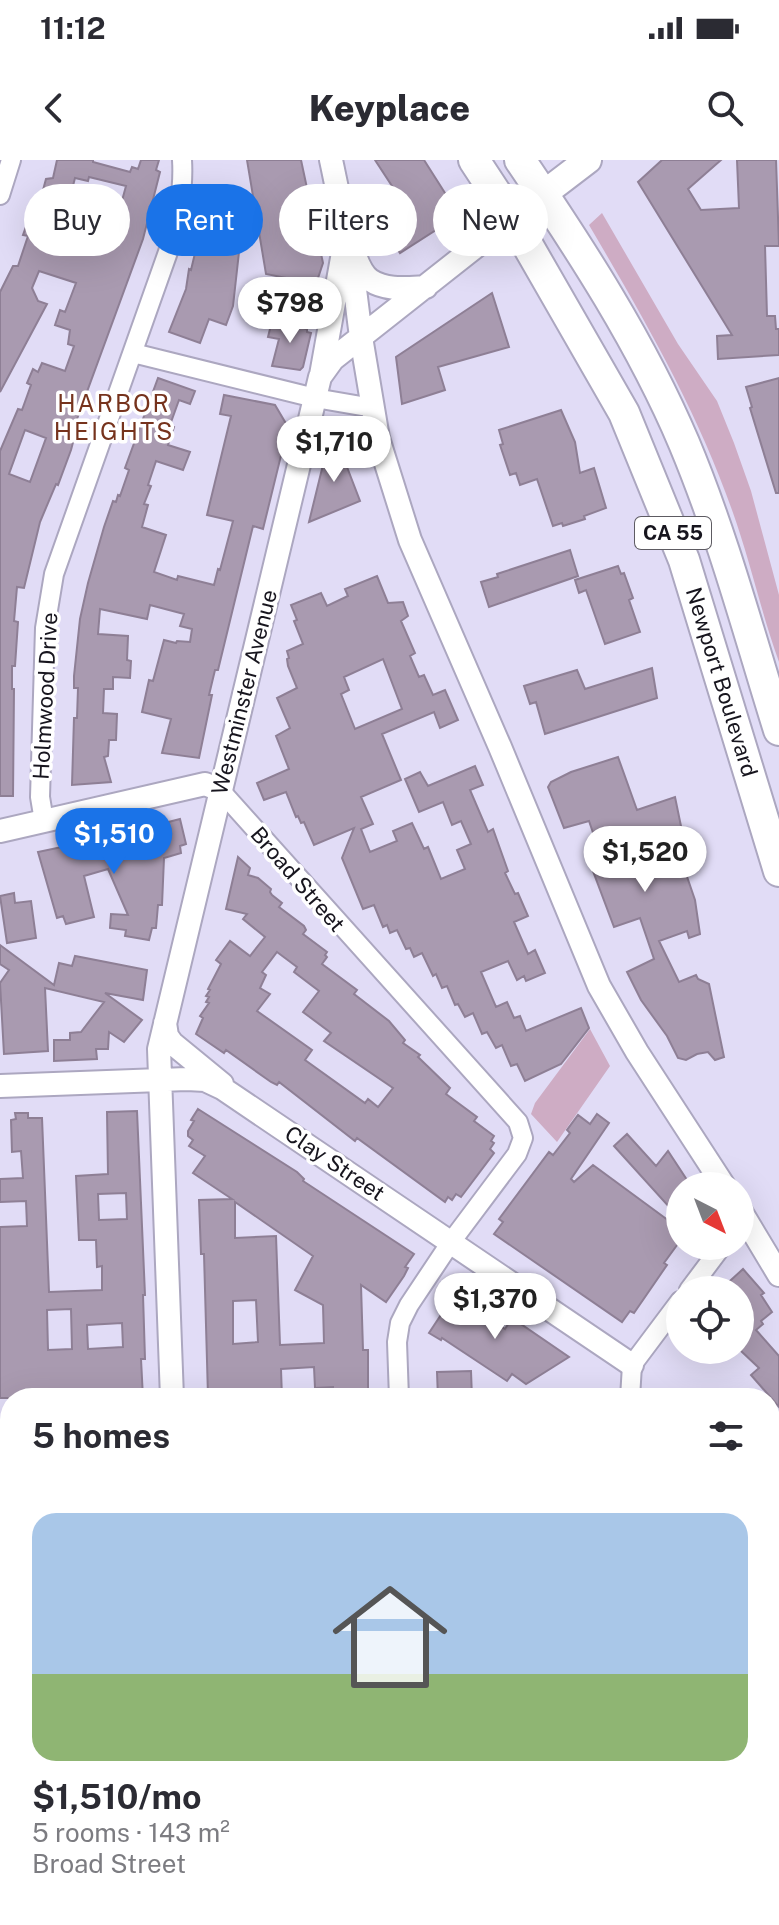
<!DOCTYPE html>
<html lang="en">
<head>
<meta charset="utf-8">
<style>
	body { margin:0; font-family:"Public Sans",sans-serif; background:#f7f7f7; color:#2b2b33; height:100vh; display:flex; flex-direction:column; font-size:30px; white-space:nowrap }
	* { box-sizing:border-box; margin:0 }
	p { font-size:26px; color:#7c7c81 }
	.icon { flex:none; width:44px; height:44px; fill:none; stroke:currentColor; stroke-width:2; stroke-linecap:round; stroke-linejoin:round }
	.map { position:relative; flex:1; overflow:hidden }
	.drawer { position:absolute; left:0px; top:1228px; width:780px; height:538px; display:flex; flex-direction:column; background:#fff; border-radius:32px 32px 0 0; box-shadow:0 8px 32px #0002 }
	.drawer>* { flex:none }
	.top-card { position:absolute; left:24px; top:24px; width:732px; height:72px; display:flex; gap:16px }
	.needle { width:52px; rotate:138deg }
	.controls { position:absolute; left:666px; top:1012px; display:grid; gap:16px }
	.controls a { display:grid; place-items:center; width:88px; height:88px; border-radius:50%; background:#fff; box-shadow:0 8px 32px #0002; font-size:40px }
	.price { position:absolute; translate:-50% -68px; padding:0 18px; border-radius:28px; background:#fff; color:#222; font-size:26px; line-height:52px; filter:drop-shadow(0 2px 4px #0008) }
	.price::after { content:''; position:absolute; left:50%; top:48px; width:24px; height:18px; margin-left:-12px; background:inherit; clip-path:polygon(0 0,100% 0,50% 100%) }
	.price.current { background:#1a73e8; color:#fff }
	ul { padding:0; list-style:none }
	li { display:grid; align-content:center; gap:16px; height:424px; padding:0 32px }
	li+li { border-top:2px solid #e1e1e2 }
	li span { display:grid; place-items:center; height:248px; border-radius:24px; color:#555 }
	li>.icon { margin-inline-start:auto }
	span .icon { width:144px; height:144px; fill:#fffc; stroke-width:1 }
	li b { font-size:34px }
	h2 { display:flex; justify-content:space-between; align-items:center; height:96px; padding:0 32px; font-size:34px }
	.chip { padding:0 28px; border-radius:36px; background:#fff; box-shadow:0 8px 32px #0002; font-size:28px; line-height:72px }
	.chip.current { background:#1a73e8; color:#fff }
	.status { display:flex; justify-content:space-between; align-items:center; height:56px; padding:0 40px; background:#fff; direction:ltr }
	.status svg { height:22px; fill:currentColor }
	header { display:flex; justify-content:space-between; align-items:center; height:104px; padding:0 32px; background:#fff; font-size:36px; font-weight:800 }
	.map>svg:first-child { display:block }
	.green { fill:#ceacc4 }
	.building { fill:#a99ab0; stroke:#8e7f95; stroke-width:2; fill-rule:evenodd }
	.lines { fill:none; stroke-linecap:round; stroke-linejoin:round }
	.minor-casing { stroke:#aca7c0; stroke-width:22 }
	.tertiary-casing { stroke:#aca7c0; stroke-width:26 }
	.secondary-casing { stroke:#aca7c0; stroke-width:30 }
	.trunk-casing { stroke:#aca7c0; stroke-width:34 }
	.minor { stroke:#fff; stroke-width:18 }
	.tertiary { stroke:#fff; stroke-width:22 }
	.secondary { stroke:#fff; stroke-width:26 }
	.trunk { stroke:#fff; stroke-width:30 }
	.labels { text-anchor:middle; stroke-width:7; stroke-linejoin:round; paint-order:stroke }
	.shield { fill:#fff; stroke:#5d5b62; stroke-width:2 }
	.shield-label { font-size:20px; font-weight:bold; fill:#17151e }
	.street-label { font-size:22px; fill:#17151e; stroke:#fff }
	.neighbourhood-label { font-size:24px; letter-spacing:2px; fill:#76331d; stroke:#fff }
</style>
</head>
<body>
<div class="status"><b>11:12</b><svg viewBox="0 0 49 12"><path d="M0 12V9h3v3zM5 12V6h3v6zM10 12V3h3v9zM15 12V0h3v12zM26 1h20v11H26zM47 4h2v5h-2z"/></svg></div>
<header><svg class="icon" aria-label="back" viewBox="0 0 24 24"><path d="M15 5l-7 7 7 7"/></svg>Keyplace<svg class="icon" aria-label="search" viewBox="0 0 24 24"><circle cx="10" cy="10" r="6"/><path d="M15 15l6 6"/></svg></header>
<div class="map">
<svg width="779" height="1765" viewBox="0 0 779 1765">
	<rect width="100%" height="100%" fill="#e1dcf6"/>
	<!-- green -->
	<path class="green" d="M602,53L678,184L717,241L734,283L751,331L779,435V502C761,452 750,400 732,350C696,248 643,157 589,65Z
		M590,869L610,906L557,982L531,954L535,943Z"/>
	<!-- building -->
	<path class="building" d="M57,0H93V2L130,12L132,7L138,9L141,0H159L156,10L160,12L143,79L73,270L76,271L71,290L58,325L56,324L40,362L24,428L17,427L14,461L18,462L15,506H12V529H14L13,636H0V291L18,249L22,250L31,225L27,223L33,209L38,212L42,203L65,211L74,186L68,184L70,170L55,165L60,150L65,152L76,123L39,111L32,128L38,141L47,144L0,232V132L13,106H18L28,76L23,75L28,61L37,63L46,31L43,30L46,19L53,18ZM89,17L126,26L120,48L106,45L100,58L67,49L75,18L88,21ZM25,270L46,278L30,322L9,314Z
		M247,0H301L323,103L316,124L266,114Z
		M375,0H424L452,44L439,68L400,93L382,65L407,49Z
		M662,0H721L688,29L701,50L739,48L737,0H776L779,86H765L767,156H775L776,169H779V195L718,199L717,176L732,175L638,22Z
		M228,35L233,58L219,75L238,73L239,92L233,146L226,165L209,159L200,183L169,172L186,129L189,109L191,110L196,89L206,92L204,43H207V37Z
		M492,133L509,187L438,207L445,230L402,244L396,197Z
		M272,161L307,169V172L311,173L303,207L300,210L272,206L279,179L268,177Z
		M158,218L195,231L190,244L179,240L170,265L174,267L168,285L190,292L183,310L156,301L148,325L151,326L144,344L148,345L142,367L166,375L154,412L177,420L178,416L214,425L218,409L220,410L233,361L207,355L231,256L220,254L224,235L275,245L288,267L263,369L253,366L218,510H215L209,535H212L199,598L162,593L171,559L142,552L149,520L153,521L164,480L176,483L177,481L190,482L192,469L180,466L184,454L150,445L147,459L100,449L98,474L128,476L127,500L131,501L130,518L113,517V529H104L103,553L117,554L116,580H109L108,596L104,597L111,622L72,625L74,558H77L78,528H74V516L80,459L88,423L104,367L113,341L116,342L118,335L120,336L129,310L125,308Z
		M779,218V333H776L750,248L752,247L746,227Z
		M561,250L575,282L580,313L594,308L606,348L584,356L585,359L563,366L562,363L553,366L537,319L520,325L516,313L510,315L500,285L503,284L499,270Z
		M332,268L360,341L309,362Z
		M570,390L578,416L489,447L481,422L498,417L497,414Z
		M618,406L621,414L624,413L633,438L629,440L640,472L605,484L586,430L579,433L575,420Z
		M377,416L388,443L403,442L408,456L401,461L415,493L410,496L419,517L424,515L433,535L445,530L458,560L440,568L434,552L382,574L401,620L361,637L373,664L361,669L370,692L397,681L393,671L412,663L424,689L428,687L441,719L465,709L457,690L471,684L461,661L452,665L443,642L419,652L405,619L420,612L428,626L475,606L483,625L470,630L488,672L493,669L508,711L505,713L515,734L518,733L528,756L514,762L528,794L535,790L545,813L526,821L524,816L517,820L508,801L481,812L496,847L507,842L514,858L520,856L526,871L581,848L589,868L561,904L525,921L517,904L511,906L502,885L496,888L487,872L482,874L473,853L465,857L458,844L455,845L447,826L442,828L436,814L433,816L422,793L414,797L410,788L406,789L397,770L390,773L387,765L383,767L374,745L363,749L342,698L354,668L314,685L304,662L301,663L298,656L296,657L286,632L264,640L257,623L289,609L276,576L290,568L277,538L297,528L288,506L287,499L289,498L287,491L303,484L294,461L297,460L291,445L321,433L327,446L348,436L345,429ZM383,499L402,549L355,569L341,534L349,530L344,517Z
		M652,508L657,538L545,574L536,542L530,544L524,526L577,510L585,529Z
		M618,597L637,650L675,637L682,671L678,673L685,697L682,702L695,740L700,774L689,778L687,771L659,781L679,822L696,815L698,819L709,824L724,897L715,900L708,892L697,894L686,900L678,898L667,876L641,840L627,812L654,799L640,758L614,767L590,703L602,699L589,661L564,668L548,627L551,622L571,612Z
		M180,659L186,684L180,686L181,693L164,698L162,745H158L156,768H152L149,780L125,776L126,770L110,768L111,754L128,755L108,709L84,716L94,757L66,764L63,756L57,758L38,692L114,676L124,678L126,686L148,680L145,668Z
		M238,697L250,708L248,715L258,718L271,729L270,732L272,735L282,743L279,747L304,766L306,770L303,774L327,792L325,795L327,797L322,804L357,830L354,834L389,861L405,880L403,883L420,895L418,897L450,928L446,934L477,957L474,961L494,976L491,981L494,983L490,989L494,993L461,1037L456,1034L452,1040L448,1037L445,1042L357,978L355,981L279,922L277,925L271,922L226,890L224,893L196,874L203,858L200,856L209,843L206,842L209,837L206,836L210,830L208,829L221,804L216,800L230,781L250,796L265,777L243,759L247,754L226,749ZM277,792L297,807L294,812L319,831L303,852L331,873L324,881L393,928L378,947L368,939L365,943L305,900L312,890L257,851L270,834L260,828L266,815L262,812Z
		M14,733L15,743L31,741L36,778L7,783L0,736Z
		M0,785L54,825L59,803L72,806L75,796L147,810L143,840L105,833L142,860L124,882L109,872L108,889H96L97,899L54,901V880H70V873L81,872L104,842L45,828L48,891L4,894L0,823L9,810L0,804Z
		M198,949L297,1012L304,1019L303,1021L414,1094L405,1107L408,1108L404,1116L386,1142L361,1125L363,1190H368V1238H340V1232H333V1227L315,1228L314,1207L281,1209L282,1238L208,1236L204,1094H201L199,1040L232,1039L193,1013L205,996L189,986L193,980L188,976V971L194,961L191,960ZM235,1042L313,1096L295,1130L323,1145L324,1183L280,1185L276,1076L235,1078ZM256,1140L258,1182L233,1184V1141Z
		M137,951L145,1135H143L145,1199H141L143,1238H0V1067L27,1066L26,1041L0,1042V1019L23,1018L21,991L12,992L11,960L16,959L15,953H28V958H42L49,1132L102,1130V1106L97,1107L96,1080H79L76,1016L108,1014L107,952ZM126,1033L127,1059L99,1060L98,1034ZM71,1149L72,1189L48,1190L47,1150ZM122,1163L123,1187L88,1189L87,1165Z
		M597,954L609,963L571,1019L574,1022L593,1005L680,1069V1081L664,1103L667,1105L634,1153L630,1151L622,1162L494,1074L503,1062L499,1059L549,992L553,995L570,973L567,970L578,955L590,964Z
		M627,974L656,1006L668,991L691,1026H680V1059L614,986Z
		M743,1109L764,1133L761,1135L772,1152L761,1161L763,1164L756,1170L779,1196V1247L751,1215L759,1208L740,1190V1161L746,1153L740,1146V1130H720Z
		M460,1126L476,1136L470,1146L505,1169L512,1158L569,1197L526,1224L512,1214L507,1221L442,1178L441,1180L429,1173Z
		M471,1211L472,1238H438L437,1212Z"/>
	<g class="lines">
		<!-- minor casing -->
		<g class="minor-casing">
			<path id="minor" d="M0,35L11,0
				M133,193L315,238L373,248
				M220,630L518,962L523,978L517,994L451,1082L409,1145L400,1163L397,1182L399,1238
				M44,661L40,637L45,468L54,414L168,92C177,62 184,32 182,0
				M689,1130L722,1086
				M630,1238L632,1205L680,1141
				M0,1613H10
				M647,1756V1765"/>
		</g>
		<!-- tertiary casing -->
		<g class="tertiary-casing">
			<path id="tertiary" d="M331,0C337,26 350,106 370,120C386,131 407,128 426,127
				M347,66L361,177L378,278L410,380L500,587L599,826L637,892L724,1026
				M321,215L344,87
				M0,671L205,624L220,630
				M165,863L167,876L172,883L222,924
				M0,926L187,919L205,920L222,928L632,1205
				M740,1050L779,1115
				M172,1238L159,889L320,217L333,199L512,58
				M770,1352H779
				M0,1383H10
				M193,1756V1765"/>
		</g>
		<!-- secondary casing -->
		<g class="secondary-casing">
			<path id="secondary" d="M512,58L588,0"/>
		</g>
		<!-- trunk casing -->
		<g class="trunk-casing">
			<path id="trunk" d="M474,0L512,58L624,253L684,400L779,711
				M520,0C581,90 641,182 684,283C723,376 749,474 779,570"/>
		</g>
		<!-- minor -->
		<use href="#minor" class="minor"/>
		<!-- tertiary -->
		<use href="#tertiary" class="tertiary"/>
		<!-- secondary -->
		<use href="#secondary" class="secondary"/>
		<!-- trunk -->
		<use href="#trunk" class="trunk"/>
	</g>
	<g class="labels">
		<!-- shield labels -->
		<rect class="shield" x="635" y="357" width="76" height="32" rx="6"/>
		<g class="shield-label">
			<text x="673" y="380">CA 55</text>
		</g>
		<!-- street labels -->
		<g class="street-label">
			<text transform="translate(722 522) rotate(73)" y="8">Newport Boulevard</text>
			<text transform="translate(244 532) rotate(-76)" y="8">Westminster Avenue</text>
			<text transform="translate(45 536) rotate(-87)" y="8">Holmwood Drive</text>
			<text transform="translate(298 719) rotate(49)" y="8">Broad Street</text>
			<text transform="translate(335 1003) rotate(34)" y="8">Clay Street</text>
		</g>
		<!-- neighbourhood labels -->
		<g class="neighbourhood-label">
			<text x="114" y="252">HARBOR<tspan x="114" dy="28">HEIGHTS</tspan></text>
		</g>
	</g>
</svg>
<div class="controls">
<a><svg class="needle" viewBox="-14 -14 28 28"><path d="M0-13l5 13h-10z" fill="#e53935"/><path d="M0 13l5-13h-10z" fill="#7c7c81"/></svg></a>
<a><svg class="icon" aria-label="locate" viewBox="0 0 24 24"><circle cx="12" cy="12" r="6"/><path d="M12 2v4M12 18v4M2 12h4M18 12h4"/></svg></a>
</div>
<b class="price" style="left:290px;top:185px">$798</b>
<b class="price" style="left:334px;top:324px">$1,710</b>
<b class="price current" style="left:114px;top:716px">$1,510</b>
<b class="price" style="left:645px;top:734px">$1,520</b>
<b class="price" style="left:495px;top:1181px">$1,370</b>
<div class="top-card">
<a class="chip">Buy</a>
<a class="chip current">Rent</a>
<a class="chip">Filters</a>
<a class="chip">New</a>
</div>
<section class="drawer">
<h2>5 homes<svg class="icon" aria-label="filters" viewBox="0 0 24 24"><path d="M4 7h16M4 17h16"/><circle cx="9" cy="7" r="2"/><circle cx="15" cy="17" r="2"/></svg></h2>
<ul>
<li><span style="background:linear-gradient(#a9c7e8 65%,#8fb573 0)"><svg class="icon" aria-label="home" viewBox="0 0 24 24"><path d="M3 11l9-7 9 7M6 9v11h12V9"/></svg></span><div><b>$1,510/mo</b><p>5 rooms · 143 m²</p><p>Broad Street</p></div></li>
</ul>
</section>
</div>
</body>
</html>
